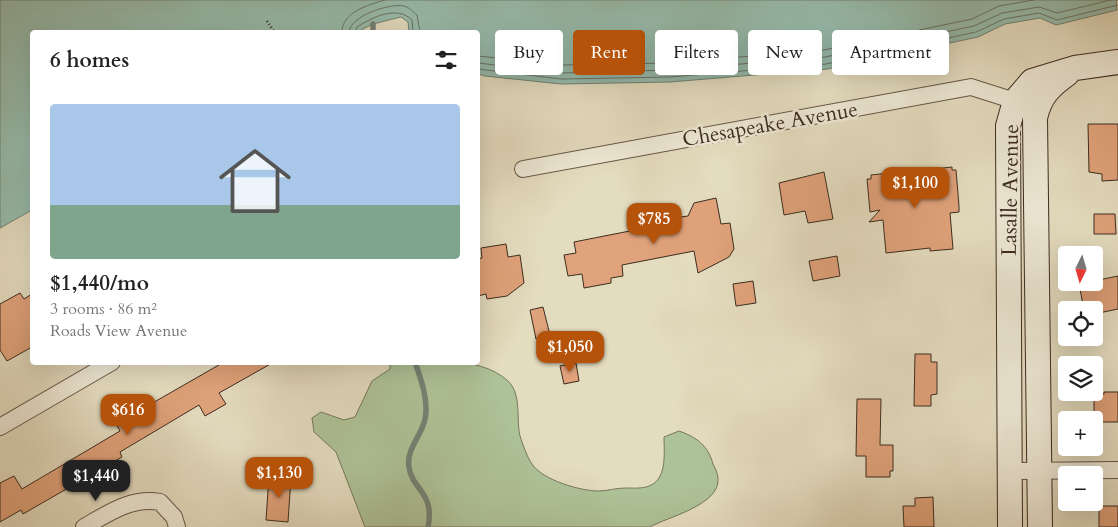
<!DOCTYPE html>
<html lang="en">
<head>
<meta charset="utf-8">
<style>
	body { margin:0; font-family:Cardo,serif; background:#f2f2f2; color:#222; height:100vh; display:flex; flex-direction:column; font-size:19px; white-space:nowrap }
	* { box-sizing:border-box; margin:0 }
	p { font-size:16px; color:#767676 }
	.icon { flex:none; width:28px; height:28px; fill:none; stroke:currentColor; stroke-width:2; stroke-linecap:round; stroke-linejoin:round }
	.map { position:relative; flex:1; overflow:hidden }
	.side { position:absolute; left:30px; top:30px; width:450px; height:335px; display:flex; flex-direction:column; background:#fff; border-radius:5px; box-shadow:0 5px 20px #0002 }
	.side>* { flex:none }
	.top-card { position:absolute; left:495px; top:30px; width:475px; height:45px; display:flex; gap:10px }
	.needle { width:32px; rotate:185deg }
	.fabs { position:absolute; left:1058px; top:246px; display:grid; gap:10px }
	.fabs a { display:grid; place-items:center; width:45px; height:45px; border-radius:5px; background:#fff; box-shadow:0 5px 20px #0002; font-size:25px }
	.price { position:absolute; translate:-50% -42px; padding:0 11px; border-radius:10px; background:#b45309; color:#fff; font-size:16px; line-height:32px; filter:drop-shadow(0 1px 2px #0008) }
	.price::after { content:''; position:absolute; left:50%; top:30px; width:15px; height:11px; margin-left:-8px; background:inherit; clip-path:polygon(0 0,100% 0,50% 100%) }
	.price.selected { background:#222; color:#fff }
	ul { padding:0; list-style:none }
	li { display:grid; align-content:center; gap:10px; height:265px; padding:0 20px }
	li span { display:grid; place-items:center; height:155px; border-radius:5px; color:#555 }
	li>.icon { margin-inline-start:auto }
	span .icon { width:90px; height:90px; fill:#fffc; stroke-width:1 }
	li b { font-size:21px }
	h2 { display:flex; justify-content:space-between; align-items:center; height:60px; padding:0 20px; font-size:21px }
	.chip { padding:0 18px; border-radius:5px; background:#fff; box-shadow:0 5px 20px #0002; font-size:18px; line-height:45px }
	.chip.selected { background:#b45309; color:#fff }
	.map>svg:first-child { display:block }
	.green { fill:#aec297; stroke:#76775c }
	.water { fill:#97bcac; stroke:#738274 }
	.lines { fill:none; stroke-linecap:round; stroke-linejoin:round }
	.shore { stroke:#6a7466; stroke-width:1 }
	.stream { stroke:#738274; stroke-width:5.5 }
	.building { fill:#e0a27a; stroke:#3d2c21 }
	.street-casing { stroke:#675848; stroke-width:18 }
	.secondary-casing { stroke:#3d2c21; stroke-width:26 }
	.path { stroke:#3d2c21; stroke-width:3; stroke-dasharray:1 2.5; stroke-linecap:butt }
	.street { stroke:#ede8d5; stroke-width:16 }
	.secondary { stroke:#ede8d5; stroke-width:24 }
	.labels { text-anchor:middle; stroke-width:5; stroke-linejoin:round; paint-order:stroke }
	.street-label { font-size:21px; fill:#3d2c21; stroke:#ede8d5 }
</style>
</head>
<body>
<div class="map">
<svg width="1118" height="527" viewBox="0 0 1118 527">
	<rect width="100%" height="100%" fill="#e4dcbf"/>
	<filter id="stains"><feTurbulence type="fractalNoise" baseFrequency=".004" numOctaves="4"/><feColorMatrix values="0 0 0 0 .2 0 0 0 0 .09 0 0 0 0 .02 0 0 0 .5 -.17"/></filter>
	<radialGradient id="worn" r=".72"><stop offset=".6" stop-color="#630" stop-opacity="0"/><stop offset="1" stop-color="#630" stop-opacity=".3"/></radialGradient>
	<!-- green -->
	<path class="green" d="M390,363C426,362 478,354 508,381C522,394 516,420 520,436C523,445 527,457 532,464C542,480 581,491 598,491C607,491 616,488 625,488C637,488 651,490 659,478C666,467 664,449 664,437L679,431C696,437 708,445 713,464C715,468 718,474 718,478C721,505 667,517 650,527H365L336,452L314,432L312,418L321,412L344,420L355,417L372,381L390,369Z"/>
	<!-- water -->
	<path class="water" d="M0,0H1118L1116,1L1117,10L1056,25L1040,18L1005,24L978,37L827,69L670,82L561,84L485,76L478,74V32H409L408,22L401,17L373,24L357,32H32V210L0,228Z"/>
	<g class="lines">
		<!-- shore -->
		<path class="shore" d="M342,32C342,12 368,5 385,0
			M349,32C350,16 389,3 404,6C409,7 413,12 417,15L420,32
			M355,32L357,27C373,17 397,5 412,20L413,32
			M478,56L562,65L669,63L824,50L972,19L999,6L1034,0
			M478,63L561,73L669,70L825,57L974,26L1002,13L1039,7L1057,13L1111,0
			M478,69L561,79L670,77L826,64L976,32L1004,19L1039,13L1057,20L1118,5"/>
		<!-- stream -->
		<path class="stream" d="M373,24V32
			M415,362C421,379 429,402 425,419C422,435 406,449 409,467C412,490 435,492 428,527"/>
	</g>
	<!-- building -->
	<path class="building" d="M1088,124H1118V180L1102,181V174L1089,172Z
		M952,167V170H956L959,206V212L950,213L953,249L930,251V248L886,253L883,220L869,222L880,210L870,212L867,179H871V175L889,173V176L934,172V169Z
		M824,172L833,219L808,223L805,211L784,215L779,183Z
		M716,198L721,224L730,223L734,249L729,257L698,273L694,251L622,265L623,276L611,278V283L584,288L582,274L568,276L564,255L576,253L574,242L655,226L654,221L688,216L694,203Z
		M1094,214H1115L1116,234H1094Z
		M506,244L508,257L520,255L524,283L507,296L487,299L486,294L478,296V259L482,258L481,248Z
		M837,256L840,276L813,281L809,261Z
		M1118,276V309L1094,314V310H1084L1079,284Z
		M753,281L756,303L736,306L733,284Z
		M20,293L24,299L32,294V347L7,361L0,350V304Z
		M543,307L550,335L536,339L530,310Z
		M915,354H931V362H937V394L931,395V406H914Z
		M224,362H274L219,393L226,404L205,416L199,405L120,452L122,457L23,514L21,510L0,522V483L14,476L22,489L120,431L116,424Z
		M576,363L579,381L564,384L560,366Z
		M1104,392H1118V422H1094V394H1104Z
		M857,399H881L880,445H893V471H890V477H866V456H856Z
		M269,476L291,478L288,522L266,520Z
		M933,497L934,527H904L903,506H915V498Z
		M1099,506H1118V527H1099Z"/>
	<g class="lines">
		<!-- street casing -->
		<g class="street-casing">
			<path id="street" d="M523,169L971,87L1015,101
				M0,427L112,362
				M1009,471L1118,470
				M84,527C109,513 131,497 160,502L174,517L177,527"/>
		</g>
		<!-- secondary casing -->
		<g class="secondary-casing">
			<path id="secondary" d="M1010,527L1008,126L1015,101L1032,81L1075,68L1118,62
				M1040,527L1035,118C1040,96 1049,87 1067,74"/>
		</g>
		<!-- path -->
		<path class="path" d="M267,21L274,32"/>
		<!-- street -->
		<use href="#street" class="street"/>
		<!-- secondary -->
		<use href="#secondary" class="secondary"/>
	</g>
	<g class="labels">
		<!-- street labels -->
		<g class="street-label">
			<text transform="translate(770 124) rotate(-10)" y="7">Chesapeake Avenue</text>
			<text transform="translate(1010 190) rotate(-89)" y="7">Lasalle Avenue</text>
		</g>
	</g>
	<rect width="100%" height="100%" filter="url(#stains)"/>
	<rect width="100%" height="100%" fill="url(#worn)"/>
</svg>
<div class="fabs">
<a><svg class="needle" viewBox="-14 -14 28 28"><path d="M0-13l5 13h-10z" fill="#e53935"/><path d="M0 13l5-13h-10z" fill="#767676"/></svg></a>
<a><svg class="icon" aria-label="locate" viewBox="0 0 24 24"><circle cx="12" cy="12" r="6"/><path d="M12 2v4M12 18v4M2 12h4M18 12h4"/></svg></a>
<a><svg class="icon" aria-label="layers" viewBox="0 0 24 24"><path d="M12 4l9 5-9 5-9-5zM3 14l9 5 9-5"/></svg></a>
<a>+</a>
<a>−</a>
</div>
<b class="price" style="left:915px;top:209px">$1,100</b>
<b class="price" style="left:654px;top:245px">$785</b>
<b class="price" style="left:570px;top:373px">$1,050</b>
<b class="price" style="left:128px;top:436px">$616</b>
<b class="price" style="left:279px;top:499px">$1,130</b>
<b class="price selected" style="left:96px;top:502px">$1,440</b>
<div class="top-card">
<a class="chip">Buy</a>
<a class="chip selected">Rent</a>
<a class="chip">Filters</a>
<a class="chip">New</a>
<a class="chip">Apartment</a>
</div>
<section class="side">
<h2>6 homes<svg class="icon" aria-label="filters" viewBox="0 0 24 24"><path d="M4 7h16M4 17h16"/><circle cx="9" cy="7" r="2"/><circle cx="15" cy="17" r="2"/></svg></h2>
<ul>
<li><span style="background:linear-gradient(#a9c7e8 65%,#7fa58c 0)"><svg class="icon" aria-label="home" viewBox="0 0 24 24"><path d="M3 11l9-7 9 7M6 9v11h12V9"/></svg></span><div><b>$1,440/mo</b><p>3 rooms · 86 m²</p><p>Roads View Avenue</p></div></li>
</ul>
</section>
</div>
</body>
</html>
